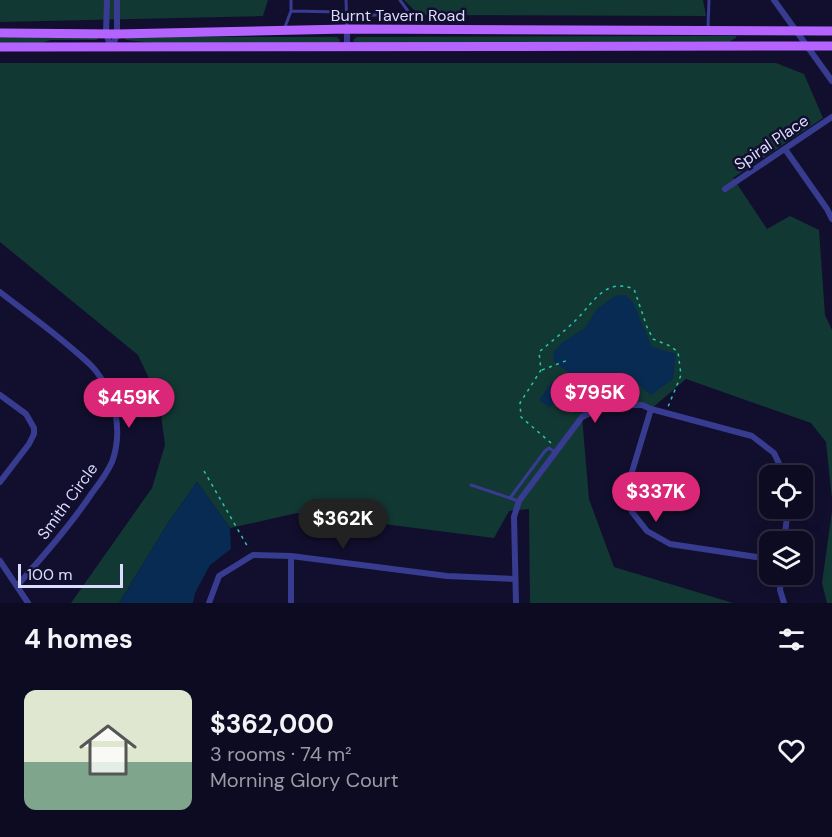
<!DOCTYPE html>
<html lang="en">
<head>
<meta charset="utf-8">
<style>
	body { margin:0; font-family:"DM Sans",sans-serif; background:#1b192f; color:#f1f3f6; height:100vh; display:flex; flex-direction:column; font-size:22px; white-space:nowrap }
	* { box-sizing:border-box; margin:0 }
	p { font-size:20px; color:#9a9ba5 }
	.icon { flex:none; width:33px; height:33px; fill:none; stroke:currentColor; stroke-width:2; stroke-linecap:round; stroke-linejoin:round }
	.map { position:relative; height:603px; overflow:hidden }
	.sheet { display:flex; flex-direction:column; background:#0d0b22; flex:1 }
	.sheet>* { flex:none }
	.tools { position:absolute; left:759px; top:465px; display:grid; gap:12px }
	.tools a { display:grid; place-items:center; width:54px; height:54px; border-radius:12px; background:#0d0b22; box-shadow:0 3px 15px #0003,0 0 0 2px #2d2b40; font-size:30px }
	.scale { position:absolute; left:18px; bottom:15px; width:105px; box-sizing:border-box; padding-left:6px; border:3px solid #dcdcff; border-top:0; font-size:16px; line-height:21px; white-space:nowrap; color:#dcdcff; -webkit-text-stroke:4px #110f2d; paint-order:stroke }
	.price { position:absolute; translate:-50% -51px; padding:0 14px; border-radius:21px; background:#db2777; color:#fff; font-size:20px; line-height:39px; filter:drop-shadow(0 2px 3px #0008) }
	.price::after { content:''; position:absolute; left:50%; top:36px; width:18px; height:14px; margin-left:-9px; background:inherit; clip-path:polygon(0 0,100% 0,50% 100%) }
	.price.on { background:#222; color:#fff }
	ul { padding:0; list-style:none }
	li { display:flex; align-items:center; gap:18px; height:150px; padding:0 24px }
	li span { display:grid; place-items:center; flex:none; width:168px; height:120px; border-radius:12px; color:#555 }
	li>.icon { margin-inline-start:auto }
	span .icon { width:72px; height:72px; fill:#fffc; stroke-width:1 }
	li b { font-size:26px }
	h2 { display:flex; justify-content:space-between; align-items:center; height:72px; padding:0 24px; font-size:26px }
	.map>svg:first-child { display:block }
	.green { fill:#123833 }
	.water { fill:#082b53 }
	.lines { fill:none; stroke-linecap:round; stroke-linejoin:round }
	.path { stroke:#26c8ae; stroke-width:1.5; stroke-dasharray:3 4.5; stroke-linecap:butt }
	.lane { stroke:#373c90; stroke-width:3 }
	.street { stroke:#373c90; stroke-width:6 }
	.primary { stroke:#b563ff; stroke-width:9 }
	.labels { text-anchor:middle; stroke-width:5; stroke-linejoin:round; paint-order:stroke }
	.street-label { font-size:16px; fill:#dcdcff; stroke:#110f2d }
</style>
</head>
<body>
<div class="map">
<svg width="832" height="603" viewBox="0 0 832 603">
	<rect width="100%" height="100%" fill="#110f2d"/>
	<!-- green -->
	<path class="green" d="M0,0H268L263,16L0,22Z
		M404,0H703L706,16L419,15Z
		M707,36H736V38L727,43L354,42L353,40L357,37Z
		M97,37L98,39L96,40H51L38,44H0V38Z
		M127,37H337L340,40L339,43L164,44L126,40L125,38Z
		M0,63H776L804,74L823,118L733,178L767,229L790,216L819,230L825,315L832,330V499L826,442L811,423L686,379L651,409L642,405H606L582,417L589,499L614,567L733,603H530L529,509L509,511L494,538L297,513L230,528L197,482L168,523L119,603H71L152,488L165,445L159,400L138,355L0,242Z
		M832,511V603H827L822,583Z"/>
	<!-- water -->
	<path class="water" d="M626,295L633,302L652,347L676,354L673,379L651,395L636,382L586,389L564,369L554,361L553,352L563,342L585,328L597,309L615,296Z
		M552,382L563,391L550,408L539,400Z
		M197,482L230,528L231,549L210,565L195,593L193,603H119L168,523Z"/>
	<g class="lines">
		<!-- path -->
		<path class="path" d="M542,370L568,360
			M551,443L521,417L520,403L541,370L539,352C552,341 566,330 578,318C595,300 606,278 634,289L647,327L653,339L670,346L678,352L681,375L668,407
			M204,471L249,549"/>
		<!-- lane -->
		<path class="lane" d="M346,0L347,27
			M291,11L342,12L347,15H406L408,11L400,0
			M285,27L291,11V0
			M708,28L709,0
			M471,485L510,498
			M518,501L510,498L545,451L549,448L555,452"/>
		<!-- street -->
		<path class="street" d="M107,0L106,33L111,48
			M774,0L832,81
			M347,47V29
			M112,48L117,34V0
			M785,149L827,209L832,219
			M725,189L832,117
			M0,292C23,310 47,327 69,346C78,354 88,361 96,371C116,396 123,432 112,462C107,473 99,484 92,493C70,526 43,556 17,586
			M0,395L26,414L34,428V434L29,444L0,482
			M651,409L628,485L632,512L647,531L670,544L770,559
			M784,542L788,508
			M0,561L28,603
			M781,574L780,590L784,603
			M209,603L219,576L253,555L291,556L447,576L514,579
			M291,603V556
			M516,603L514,517L519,501L582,417L606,405H642L651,409L752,436L774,453L785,476"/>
		<!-- primary -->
		<path class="primary" d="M0,33L117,34L347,29L832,31
			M0,47L832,46"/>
	</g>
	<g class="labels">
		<!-- street labels -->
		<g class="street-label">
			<text x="398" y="21">Burnt Tavern Road</text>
			<text transform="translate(771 142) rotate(-34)" y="6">Spiral Place</text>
			<text transform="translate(67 501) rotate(-54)" y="6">Smith Circle</text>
		</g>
	</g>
</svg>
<div class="tools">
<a><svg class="icon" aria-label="locate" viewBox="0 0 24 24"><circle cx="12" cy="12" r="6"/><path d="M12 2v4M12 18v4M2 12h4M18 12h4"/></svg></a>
<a><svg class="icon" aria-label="layers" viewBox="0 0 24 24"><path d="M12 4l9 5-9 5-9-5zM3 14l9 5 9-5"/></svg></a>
</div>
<div class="scale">100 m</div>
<b class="price" style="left:595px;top:424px">$795K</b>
<b class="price" style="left:129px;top:429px">$459K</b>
<b class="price" style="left:656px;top:523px">$337K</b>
<b class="price on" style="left:343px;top:550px">$362K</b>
</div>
<section class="sheet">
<h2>4 homes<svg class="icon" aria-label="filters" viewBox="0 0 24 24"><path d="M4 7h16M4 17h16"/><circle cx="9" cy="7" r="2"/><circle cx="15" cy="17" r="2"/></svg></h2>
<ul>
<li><span style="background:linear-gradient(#dfe7d0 60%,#7fa58c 0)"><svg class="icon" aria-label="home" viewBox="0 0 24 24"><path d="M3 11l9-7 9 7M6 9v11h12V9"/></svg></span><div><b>$362,000</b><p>3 rooms · 74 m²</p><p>Morning Glory Court</p></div><svg class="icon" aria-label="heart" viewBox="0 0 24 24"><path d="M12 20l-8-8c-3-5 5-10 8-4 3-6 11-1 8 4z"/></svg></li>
</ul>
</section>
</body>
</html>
